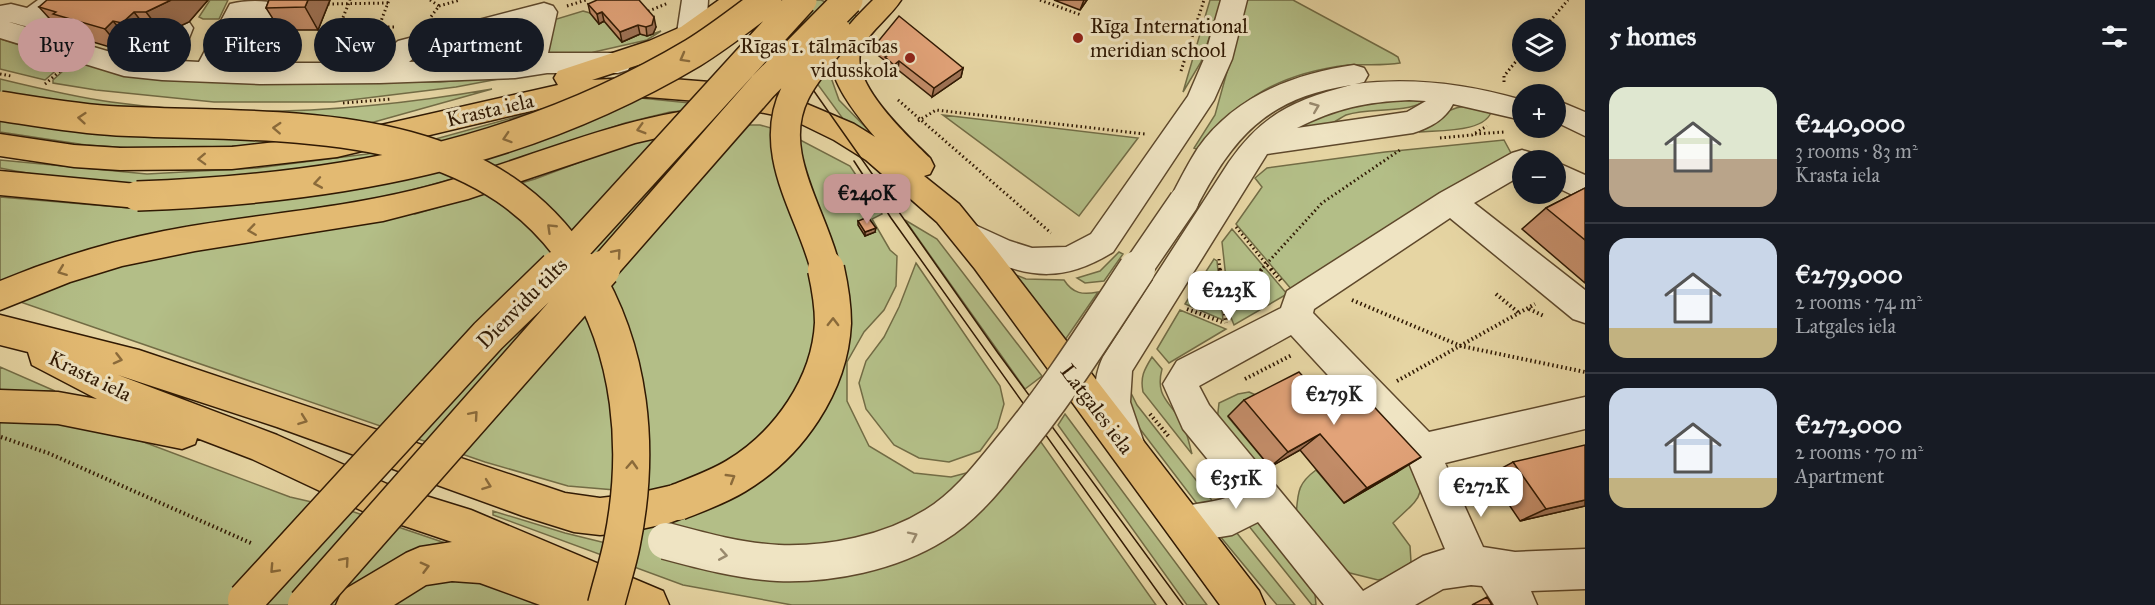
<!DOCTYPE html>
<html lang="en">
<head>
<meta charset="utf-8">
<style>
	body { margin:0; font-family:"IM FELL Great Primer",serif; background:#20242c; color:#f1f3f6; height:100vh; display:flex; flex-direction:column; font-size:22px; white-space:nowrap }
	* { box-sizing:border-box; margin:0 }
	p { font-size:20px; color:#9ea1a6 }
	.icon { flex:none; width:33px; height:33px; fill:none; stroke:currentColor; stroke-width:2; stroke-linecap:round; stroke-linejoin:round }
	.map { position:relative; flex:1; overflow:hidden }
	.drawer { display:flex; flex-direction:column; background:#171b24; width:570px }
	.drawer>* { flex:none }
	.guide { position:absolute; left:18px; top:18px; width:570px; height:54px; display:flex; gap:12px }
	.tools { position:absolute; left:1512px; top:18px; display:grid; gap:12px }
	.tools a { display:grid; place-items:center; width:54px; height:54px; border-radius:50%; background:#171b24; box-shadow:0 3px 15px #0003; font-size:30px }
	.price { position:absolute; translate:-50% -51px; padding:0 14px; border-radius:12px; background:#fff; color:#222; font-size:20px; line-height:39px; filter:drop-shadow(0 2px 3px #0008) }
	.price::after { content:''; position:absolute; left:50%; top:36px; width:18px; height:14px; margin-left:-9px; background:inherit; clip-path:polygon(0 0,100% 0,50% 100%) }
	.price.current { background:#c59692; color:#111 }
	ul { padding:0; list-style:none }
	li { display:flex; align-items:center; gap:18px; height:150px; padding:0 24px }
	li+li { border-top:2px solid #363941 }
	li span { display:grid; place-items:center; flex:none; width:168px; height:120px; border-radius:18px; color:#555 }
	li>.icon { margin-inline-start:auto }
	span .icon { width:72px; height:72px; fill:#fffc; stroke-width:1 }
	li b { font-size:26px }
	h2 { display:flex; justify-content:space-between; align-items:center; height:72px; padding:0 24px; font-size:26px }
	.chip { padding:0 21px; border-radius:27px; background:#171b24; box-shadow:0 3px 15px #0003; font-size:21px; line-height:54px }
	.chip.current { background:#c59692; color:#111 }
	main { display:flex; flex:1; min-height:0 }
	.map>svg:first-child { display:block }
	.green { fill:#b3be87; stroke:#726c45; stroke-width:1.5 }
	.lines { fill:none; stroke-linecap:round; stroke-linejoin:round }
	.minor-casing { stroke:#5e482b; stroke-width:3 }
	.highway-casing { stroke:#301903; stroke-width:3 }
	.path-far1 { stroke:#301903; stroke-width:3; stroke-dasharray:1.5 3; stroke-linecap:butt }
	.path { stroke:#301903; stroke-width:4; stroke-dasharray:1.5 3; stroke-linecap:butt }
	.minor { fill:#efe4c3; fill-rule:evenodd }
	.highway { fill:#e3ba72; fill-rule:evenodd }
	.tram { stroke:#301903; stroke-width:1.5 }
	.minor-bridge-far1-casing { stroke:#5e482b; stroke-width:32; stroke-linecap:butt }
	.minor-bridge-casing { stroke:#5e482b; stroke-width:39; stroke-linecap:butt }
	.highway-bridge-far1-casing { stroke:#301903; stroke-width:32; stroke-linecap:butt }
	.highway-bridge-casing { stroke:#301903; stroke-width:39; stroke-linecap:butt }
	.minor-bridge-far1 { stroke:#efe4c3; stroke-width:29 }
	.minor-bridge { stroke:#efe4c3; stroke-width:36 }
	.highway-bridge-far1 { stroke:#e3ba72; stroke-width:29 }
	.highway-bridge { stroke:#e3ba72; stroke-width:36 }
	.wall { fill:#c28c68; stroke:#301903; stroke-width:1.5 }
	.shaded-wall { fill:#9e7255; stroke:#301903; stroke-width:1.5 }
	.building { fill:#e2a379; stroke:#301903; stroke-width:1.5 }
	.oneway { stroke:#8a6a3a }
	.oneway2 { stroke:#99896d }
	.poi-dot { fill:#8f2418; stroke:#efe4c3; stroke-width:2 }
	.labels { text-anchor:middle; stroke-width:6; stroke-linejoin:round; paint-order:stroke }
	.poi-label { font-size:21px; fill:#301903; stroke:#efe4c3; text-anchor:start }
	.street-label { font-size:21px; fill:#301903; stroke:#efe4c3 }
</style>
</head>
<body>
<main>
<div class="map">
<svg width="1585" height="605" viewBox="0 0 1585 605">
	<rect width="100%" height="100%" fill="#e6d5a3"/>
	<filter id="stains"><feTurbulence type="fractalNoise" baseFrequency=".00333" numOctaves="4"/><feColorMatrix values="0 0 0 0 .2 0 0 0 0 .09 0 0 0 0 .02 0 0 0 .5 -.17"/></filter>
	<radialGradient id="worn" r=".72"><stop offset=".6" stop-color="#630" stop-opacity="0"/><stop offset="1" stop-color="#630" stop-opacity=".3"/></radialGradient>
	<!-- green -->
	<path class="green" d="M210,0H228L219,19H203L199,17Z
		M756,0H821L863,19L828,69L839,100L879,141L846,123Z
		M1210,0H1222L1201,62L1183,92Z
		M1247,0H1293L1393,54L1398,57L1400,63C1383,66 1365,64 1348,65C1283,73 1239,96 1200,150L1194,148L1215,115Z
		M583,11L590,13L599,24L604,21L622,42L640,34L647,36L661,31L647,40L594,52L572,60L546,55L550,21Z
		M0,39L68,60L45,80L0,69Z
		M74,61L124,74L387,82H440L509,77L456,87L334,102H214L96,90L53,83V80Z
		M0,79C37,88 74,97 111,102C238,120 366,111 492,89L324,136L266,145L146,149L86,145L0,132Z
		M621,96L729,107L670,112L625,123L499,166L412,190L415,214L535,179L644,138L691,128L739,125H760L785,132L850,166L882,214L872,219L890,250L897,256L896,286L884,310L864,332L847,362V401L869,446L914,473L951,477L993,466L1024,418L1156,605H792L683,585L493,515V511L565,533L634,550L615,490L568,486L485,462L0,295V197L130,208L143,184C94,182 47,178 0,168V160L147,174L257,168L367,154L421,143L541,110Z
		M1417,97L1424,102C1401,114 1371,107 1346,115C1342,117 1338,120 1334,122C1324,127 1304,130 1293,127L1334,105Z
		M1467,106L1492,109C1488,133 1439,130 1419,132C1442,122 1439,109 1467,106Z
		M943,115L1138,138L1079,216Z
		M1504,140L1512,155L1292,290L1236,224L1262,187L1255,178L1267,168L1385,152Z
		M905,220L937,239L1042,376L1025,389Z
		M1232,229L1287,294L1234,325L1230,315L1222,242Z
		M1119,252L1123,254L1104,281L1085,283L1077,278L1100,271Z
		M1214,259L1217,261L1223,320L1185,304Z
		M916,263L1000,386L1004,404L997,428L980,451L949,462L919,458L894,445L866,409L859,383L866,361L884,337L899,307Z
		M1016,275L1026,279L1064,280C1073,294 1083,295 1098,292L1065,340Z
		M1180,310L1226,329L1169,363L1157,349Z
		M1152,357L1162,369C1155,396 1169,401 1181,421C1187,430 1189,444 1192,454L1143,392C1140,377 1144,370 1152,357Z
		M0,367L55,391L0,392Z
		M1128,387L1137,405L1218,508L1201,509L1140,429L1131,415Z
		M1249,392L1258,396L1228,417L1270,467L1254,468L1217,421L1219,403L1238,394Z
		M1065,414L1207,605H1187L1058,425Z
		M0,421L61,422L125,435L290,497L351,511L457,547L340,605H0Z
		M1412,458C1428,497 1421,496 1393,523L1410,546L1411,562L1400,575L1378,580L1350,573L1327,560L1296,516C1298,493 1297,484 1316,470L1344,503Z
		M1255,521L1264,524L1314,584L1316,605H1312L1248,525Z
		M1236,532L1295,605H1277L1219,535Z
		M455,577L498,582L557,605H382L414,586Z"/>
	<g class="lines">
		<!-- minor casing -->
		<g class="minor-casing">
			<path id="minor" d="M38,0H68C62,10 45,26 33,27C25,27 16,23 9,22L124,56L153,59L171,22L180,19L189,22L193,28L180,61L199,62L230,4C245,0 265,0 280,4L284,10L280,16L271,19H248L226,63H374L398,41L544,3L553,6L557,12L548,53H618L628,56L632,63L628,70L618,73H547L515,78L380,83L260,84L162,80L124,76L0,38V6L11,4L27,8ZM528,25L519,58L409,62L417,55Z
				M682,0H708L707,16L699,39L690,42L681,39L677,33Z
				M1221,0H1247L1232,59L1214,100L1113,252C1066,281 1031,280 981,256C968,250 955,246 948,233L953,224L964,220L1010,241L1032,248L1066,247L1091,234L1188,96L1204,59Z
				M1354,65L1364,68L1368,75L1364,82L1355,84C1413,77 1467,84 1522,100V120L1453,104C1445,120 1429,128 1413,133L1267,154L1132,371L1130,402L1144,443L1139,455L1126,460L1113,455C1099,424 1087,390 1103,357L1229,162C1263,113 1295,100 1351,85C1266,98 1233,137 1195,210L1184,213L1173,210L1169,201C1178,183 1187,165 1198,148C1235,96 1293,74 1354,65ZM1409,100L1426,101L1407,112L1297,128C1336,108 1366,102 1409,100Z
				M1556,100L1585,112V136L1556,122Z
				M1522,150L1532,153L1537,160H1522V175L1474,203L1585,290V323L1573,319L1450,218L1314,309L1313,313L1429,432L1585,397V429L1445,463L1483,547L1515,552L1585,549V589L1531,591L1537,605H1494L1482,586L1471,585L1443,589L1415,605H1324L1258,522L1232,535L1184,543L1171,537L1165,524L1171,511C1191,502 1216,504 1236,494L1183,429L1163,384L1177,361L1281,308L1287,291L1440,193L1512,153ZM1291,335L1409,463L1445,549L1423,556L1363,591L1209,405L1199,386Z
				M1556,162L1585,175V201L1556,187Z"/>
		</g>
		<!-- highway casing -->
		<g class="highway-casing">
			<path id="highway" d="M719,0H750L746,6L699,39L669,55L592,80L647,77L710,82L795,99L854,124L875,137C860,119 824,77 833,52C840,32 858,15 873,0H901C890,17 872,29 862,47C846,80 908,136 930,158L934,166L930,174L924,176L959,204L997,251L1259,591L1265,605H1220L975,269L937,222L866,160L834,140L789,118L710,102L647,97L608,98L552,106L337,157L232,169L120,170L74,167L0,156V134L74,145L120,148L232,147L337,135L558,85L554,78L558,71L649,41L681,27Z
				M715,107L725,111L729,118L725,125L674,134L635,143L468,199L383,221L195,251L122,266L70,282L0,310V281C53,259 108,242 164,231C247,215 332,210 414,190C515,166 611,117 715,107Z
				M0,171L137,184L148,188L152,196L148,204L137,208L0,195Z
				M0,315L139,350L565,493L600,498L634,494L678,484L691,489L697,502L691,515L669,523L623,533L600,535L574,532L523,516L277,427L118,375L277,435L387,484L471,510L663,591L669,605H540L480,583L452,581L426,585L394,605H336L342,591L406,553L420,547L452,542L369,514L252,459L197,438L195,444L182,449L58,424L0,422V390L58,392L97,399L32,365L28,352L0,345Z"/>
		</g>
		<!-- path-far1 -->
		<path class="path-far1" d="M430,0L439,6L430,18
			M1040,0L1081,15
			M328,4L388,3
			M439,6L460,0
			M567,6L586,0
			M644,13L668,3
			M379,27H395
			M1544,28L1568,0
			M338,30L350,0
			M372,45L389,0
			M1181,71L1204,0
			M0,74L11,76
			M1504,82V76L1522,54
			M45,84L60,71
			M898,100L1051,233
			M343,103L392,99
			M918,121L936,110L1145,134
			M1529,130L1547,128
			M1475,134L1504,132
			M1440,138L1472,135L1487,126
			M1236,227L1272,271
			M1219,259L1220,271
			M1260,271L1322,203L1400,150"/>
		<!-- path -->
		<path class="path" d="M1220,269L1226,323
			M1271,269L1281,281
			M1496,294L1519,313
			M1352,300L1461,346L1585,372
			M1187,309L1222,322
			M1529,309L1544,316
			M1224,310L1262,269
			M1245,379L1292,355
			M1397,381L1535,304
			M1150,414L1170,438
			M1,437L48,453L253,544"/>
		<!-- minor -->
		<use href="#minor" class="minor"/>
		<!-- highway -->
		<use href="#highway" class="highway"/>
		<!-- tram -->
		<path class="tram" d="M750,0L998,353L1183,605
			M854,161L891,218L1167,605"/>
		<!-- minor-bridge-far1 casing -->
		<g class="minor-bridge-far1-casing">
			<path id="minor-bridge-far1" d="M1136,271L1184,201"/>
		</g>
		<!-- minor-bridge casing -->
		<g class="minor-bridge-casing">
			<path id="minor-bridge" d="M666,541C703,551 740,561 778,563C830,565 890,553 935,525C963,508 985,481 1006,455C1055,397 1095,333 1137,269"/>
		</g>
		<!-- highway-bridge-far1 casing -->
		<g class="highway-bridge-far1-casing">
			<path id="highway-bridge-far1" d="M0,106C39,112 77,119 117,121C281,129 483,109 582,271
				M137,196C336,189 520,156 693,53C719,37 743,18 767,0
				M555,271L802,0
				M601,271L763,86L848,0
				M826,271C813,214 765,153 795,93C806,71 823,53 838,33"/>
		</g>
		<!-- highway-bridge casing -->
		<g class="highway-bridge-casing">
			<path id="highway-bridge" d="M581,269C632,351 641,450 622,543C618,564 611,584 606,605
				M678,502C698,494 718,487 736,476C789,444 830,385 833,323C833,305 830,287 826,269
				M246,600L488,336L557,269
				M306,605L602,269"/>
		</g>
		<!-- minor-bridge-far1 -->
		<use href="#minor-bridge-far1" class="minor-bridge-far1"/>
		<!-- minor-bridge -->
		<use href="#minor-bridge" class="minor-bridge"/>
		<!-- highway-bridge-far1 -->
		<use href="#highway-bridge-far1" class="highway-bridge-far1"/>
		<!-- highway-bridge -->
		<use href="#highway-bridge" class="highway-bridge"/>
	</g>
	<!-- wall -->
	<path class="wall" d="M208,0L189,22L163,34L152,35L140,45L132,43L123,51L73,36L69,32L59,29L39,7Z
		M269,0H330L318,30H280L266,8Z
		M1054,0H1087L1080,10Z
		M588,4L656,27L653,34L647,36L640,34L622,42L604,21L599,24L590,13Z
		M876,44L963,68L961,77L932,97L898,70L892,74L883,67L884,60L875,53Z
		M1585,188V283L1522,229L1546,208Z
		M858,221L875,232L865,236L858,225Z
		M1320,395L1397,472L1344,503L1300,450L1270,467L1228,416L1244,400Z
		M1513,462L1585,506L1520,521L1489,475Z"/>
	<!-- shaded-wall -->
	<path class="shaded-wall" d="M171,0H208L189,22L163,34L146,12Z
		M308,0H330L318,30L305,7Z
		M1084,0H1087L1080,10Z
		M134,12L152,35L140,45L122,23Z
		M602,12L604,21L599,24L597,14Z
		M654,17L656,27L653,34L647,36L646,27Z
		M113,21L132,43L123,51L105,29Z
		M638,25L640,34L622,42L620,32Z
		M899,61L898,70L892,74L894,65Z
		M963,68L961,77L932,97L934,88Z
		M876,228L875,232L865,236V232Z
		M1320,434L1300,450L1270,467L1288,452Z
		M1421,457L1397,472L1344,503L1367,488Z
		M1585,500V506L1520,521L1546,509Z"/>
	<!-- building -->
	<path class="building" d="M47,0H171L146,12H134L122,23L113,21L105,29L53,14L56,12L39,7Z
		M269,0H308L305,7L266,8Z
		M597,0H639L654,17L652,25L646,27L638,25L620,32L602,12L597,14L588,4Z
		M899,16L963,68L934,88L899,61L894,65L885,57L890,54L876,44Z
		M1585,188V240L1546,208Z
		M868,217L876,228L865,232L858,221Z
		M1299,372L1320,395L1349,380L1421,457L1367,488L1320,434L1288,452L1244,400Z
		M1585,445V500L1546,509L1513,462Z
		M1487,597L1492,605H1472Z"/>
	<!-- one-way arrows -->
	<defs><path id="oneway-chevron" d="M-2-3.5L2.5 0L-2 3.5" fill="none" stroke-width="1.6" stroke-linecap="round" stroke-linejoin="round" transform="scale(1.5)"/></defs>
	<g class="oneway">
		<use href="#oneway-chevron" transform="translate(684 58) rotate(151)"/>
		<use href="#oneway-chevron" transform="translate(82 118) rotate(-175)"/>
		<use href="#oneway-chevron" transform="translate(277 128) rotate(-177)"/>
		<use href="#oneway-chevron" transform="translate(641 129) rotate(164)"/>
		<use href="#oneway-chevron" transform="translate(507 138) rotate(162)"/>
		<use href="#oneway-chevron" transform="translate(202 159) rotate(178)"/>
		<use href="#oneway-chevron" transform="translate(318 183) rotate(170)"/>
		<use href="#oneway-chevron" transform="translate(551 228) rotate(-136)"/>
		<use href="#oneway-chevron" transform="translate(252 230) rotate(172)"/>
		<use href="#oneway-chevron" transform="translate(617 253) rotate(-49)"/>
		<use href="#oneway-chevron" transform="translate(62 271) rotate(159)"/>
		<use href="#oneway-chevron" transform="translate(833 322) rotate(-89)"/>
		<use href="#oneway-chevron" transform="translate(118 359) rotate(14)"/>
		<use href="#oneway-chevron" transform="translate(474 415) rotate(-49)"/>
		<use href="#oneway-chevron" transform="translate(303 420) rotate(20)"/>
		<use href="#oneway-chevron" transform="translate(632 465) rotate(-87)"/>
		<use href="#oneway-chevron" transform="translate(731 478) rotate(-31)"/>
		<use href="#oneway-chevron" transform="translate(487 485) rotate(20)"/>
		<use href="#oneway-chevron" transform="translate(345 561) rotate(-49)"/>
		<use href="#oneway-chevron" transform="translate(425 567) rotate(-15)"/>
		<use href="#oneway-chevron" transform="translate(274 569) rotate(133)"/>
	</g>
	<g class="oneway2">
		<use href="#oneway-chevron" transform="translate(1315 107) rotate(-22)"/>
		<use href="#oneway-chevron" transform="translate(913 536) rotate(-26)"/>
		<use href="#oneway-chevron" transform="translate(723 555) rotate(10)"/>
	</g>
	<!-- markers -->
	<g class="poi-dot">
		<circle cx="1078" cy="38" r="6"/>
		<circle cx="910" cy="58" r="6"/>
	</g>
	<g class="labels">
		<!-- poi labels -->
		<g class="poi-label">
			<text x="1090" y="33">Rīga International<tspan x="1090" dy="24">meridian school</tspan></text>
			<text x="898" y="53" text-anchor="end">Rīgas 1. tālmācības<tspan x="898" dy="24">vidusskola</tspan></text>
		</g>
		<!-- street labels -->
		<g class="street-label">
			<text transform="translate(490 110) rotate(-13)" y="7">Krasta iela</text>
			<text transform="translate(522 303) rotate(-45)" y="7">Dienvidu tilts</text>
			<text transform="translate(90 376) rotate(26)" y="7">Krasta iela</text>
			<text transform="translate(1097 409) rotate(53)" y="7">Latgales iela</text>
		</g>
	</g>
	<rect width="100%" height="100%" filter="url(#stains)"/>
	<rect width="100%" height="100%" fill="url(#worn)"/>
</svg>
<div class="tools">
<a><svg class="icon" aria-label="layers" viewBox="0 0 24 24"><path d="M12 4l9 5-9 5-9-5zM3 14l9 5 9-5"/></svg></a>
<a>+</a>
<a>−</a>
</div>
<b class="price current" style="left:867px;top:225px">€240K</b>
<b class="price" style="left:1229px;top:322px">€223K</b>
<b class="price" style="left:1334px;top:426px">€279K</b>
<b class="price" style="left:1236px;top:510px">€351K</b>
<b class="price" style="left:1481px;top:518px">€272K</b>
<div class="guide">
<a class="chip current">Buy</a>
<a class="chip">Rent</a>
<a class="chip">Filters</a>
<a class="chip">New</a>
<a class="chip">Apartment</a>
</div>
</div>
<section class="drawer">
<h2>5 homes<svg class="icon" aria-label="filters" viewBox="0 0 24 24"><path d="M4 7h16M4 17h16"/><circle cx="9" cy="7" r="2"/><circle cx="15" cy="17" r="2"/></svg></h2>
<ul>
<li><span style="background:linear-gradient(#dfe7d0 60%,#b9a48a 0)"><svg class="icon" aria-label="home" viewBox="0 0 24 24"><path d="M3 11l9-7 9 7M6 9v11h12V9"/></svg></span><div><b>€240,000</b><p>3 rooms · 83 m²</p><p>Krasta iela</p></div></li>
<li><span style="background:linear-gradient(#c9d6e8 75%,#c2b280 0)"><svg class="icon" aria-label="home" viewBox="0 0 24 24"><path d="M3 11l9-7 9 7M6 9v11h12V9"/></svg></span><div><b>€279,000</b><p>2 rooms · 74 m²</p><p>Latgales iela</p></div></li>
<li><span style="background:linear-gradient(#c9d6e8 75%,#c2b280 0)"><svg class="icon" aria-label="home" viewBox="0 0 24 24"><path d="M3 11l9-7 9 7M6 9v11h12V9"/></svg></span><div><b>€272,000</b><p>2 rooms · 70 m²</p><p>Apartment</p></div></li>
</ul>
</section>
</main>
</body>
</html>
